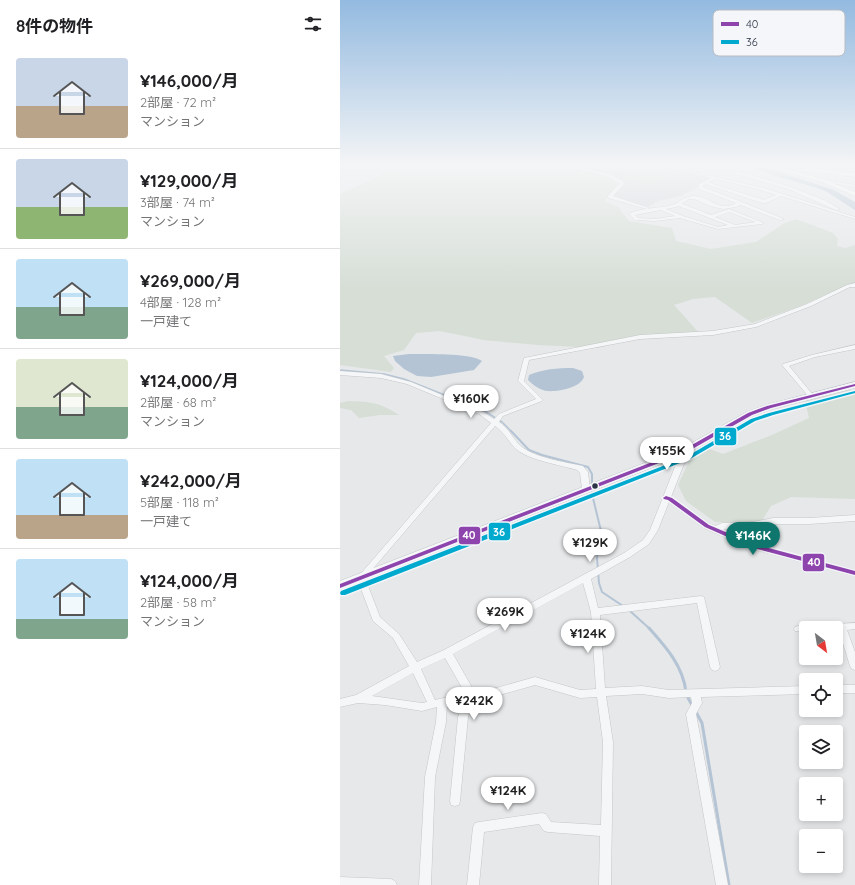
<!DOCTYPE html>
<html lang="ja">
<head>
<meta charset="utf-8">
<style>
	body { margin:0; font-family:Quicksand,"Noto Sans JP",sans-serif; background:#f2f2f2; color:#202124; height:100vh; display:flex; flex-direction:column; font-size:15px; white-space:nowrap }
	* { box-sizing:border-box; margin:0 }
	p { font-size:13px; color:#757577 }
	.icon { flex:none; width:22px; height:22px; fill:none; stroke:currentColor; stroke-width:2; stroke-linecap:round; stroke-linejoin:round }
	.map { position:relative; flex:1; overflow:hidden }
	.side { display:flex; flex-direction:column; background:#fff; width:340px }
	.side>* { flex:none }
	.needle { width:26px; rotate:149deg }
	.buttons { position:absolute; left:459px; top:621px; display:grid; gap:8px }
	.buttons a { display:grid; place-items:center; width:44px; height:44px; border-radius:4px; background:#fff; box-shadow:0 2px 6px #0003; font-size:20px }
	.price { position:absolute; translate:-50% -34px; padding:0 9px; border-radius:14px; background:#fff; color:#222; font-size:13px; line-height:26px; filter:drop-shadow(0 1px 2px #0008) }
	.price::after { content:''; position:absolute; left:50%; top:24px; width:12px; height:9px; margin-left:-6px; background:inherit; clip-path:polygon(0 0,100% 0,50% 100%) }
	.price.active { background:#0f766e; color:#fff }
	ul { padding:0; list-style:none }
	li { display:flex; align-items:center; gap:12px; height:100px; padding:0 16px }
	li+li { border-top:1px solid #e0e0e0 }
	li span { display:grid; place-items:center; flex:none; width:112px; height:80px; border-radius:4px; color:#555 }
	li>.icon { margin-inline-start:auto }
	span .icon { width:48px; height:48px; fill:#fffc; stroke-width:1 }
	li b { font-size:17px }
	h2 { display:flex; justify-content:space-between; align-items:center; height:48px; padding:0 16px; font-size:17px }
	main { display:flex; flex:1; min-height:0 }
	.map>svg:first-child { display:block }
	.built { fill:#d4d7dd }
	.green { fill:#d6ded6 }
	.water { fill:#b4c4d5 }
	.lines { fill:none; stroke-linecap:round; stroke-linejoin:round }
	.stream-far2 { stroke:#b4c4d5; stroke-width:1.5 }
	.stream-far1 { stroke:#b4c4d5; stroke-width:2 }
	.stream { stroke:#b4c4d5; stroke-width:3 }
	.minor-casing { stroke:#c4c6c8; stroke-width:1 }
	.tertiary-casing { stroke:#c4c6c8; stroke-width:1 }
	.secondary-casing { stroke:#c4c6c8; stroke-width:1 }
	.primary-casing { stroke:#c2c5c8; stroke-width:1 }
	.minor { fill:#f5f6f7; fill-rule:evenodd }
	.tertiary { fill:#f5f6f7; fill-rule:evenodd }
	.secondary { fill:#f8f8f8; fill-rule:evenodd }
	.primary { fill:#f8f8f8; fill-rule:evenodd }
	.bus-1-casing { stroke:#f4f6f9; stroke-width:3 }
	.bus-2-casing { stroke:#f4f6f9; stroke-width:3 }
	.bus-1 { fill:#8e44ad; fill-rule:evenodd }
	.bus-2 { fill:#00a9ce; fill-rule:evenodd }
	.bus-dot { fill:#2b3445; stroke:#f4f6f9; stroke-width:1.5 }
	.key { fill:#f4f6f9; stroke:#b8bcc3; stroke-width:1 }
	.key-label { font-size:11px; fill:#2b3445 }
	.line-badge { stroke:#f4f6f9; stroke-width:1.5 }
	.badge-label { font-size:11px; text-anchor:middle; font-weight:bold; fill:#fff }
</style>
</head>
<body>
<main>
<section class="side">
<h2>8件の物件<svg class="icon" aria-label="filters" viewBox="0 0 24 24"><path d="M4 7h16M4 17h16"/><circle cx="9" cy="7" r="2"/><circle cx="15" cy="17" r="2"/></svg></h2>
<ul>
<li><span style="background:linear-gradient(#c9d6e8 60%,#b9a48a 0)"><svg class="icon" aria-label="home" viewBox="0 0 24 24"><path d="M3 11l9-7 9 7M6 9v11h12V9"/></svg></span><div><b>¥146,000/月</b><p>2部屋 · 72 m²</p><p>マンション</p></div></li>
<li><span style="background:linear-gradient(#c9d6e8 60%,#8fb573 0)"><svg class="icon" aria-label="home" viewBox="0 0 24 24"><path d="M3 11l9-7 9 7M6 9v11h12V9"/></svg></span><div><b>¥129,000/月</b><p>3部屋 · 74 m²</p><p>マンション</p></div></li>
<li><span style="background:linear-gradient(#bfe0f5 60%,#7fa58c 0)"><svg class="icon" aria-label="home" viewBox="0 0 24 24"><path d="M3 11l9-7 9 7M6 9v11h12V9"/></svg></span><div><b>¥269,000/月</b><p>4部屋 · 128 m²</p><p>一戸建て</p></div></li>
<li><span style="background:linear-gradient(#dfe7d0 60%,#7fa58c 0)"><svg class="icon" aria-label="home" viewBox="0 0 24 24"><path d="M3 11l9-7 9 7M6 9v11h12V9"/></svg></span><div><b>¥124,000/月</b><p>2部屋 · 68 m²</p><p>マンション</p></div></li>
<li><span style="background:linear-gradient(#bfe0f5 70%,#b9a48a 0)"><svg class="icon" aria-label="home" viewBox="0 0 24 24"><path d="M3 11l9-7 9 7M6 9v11h12V9"/></svg></span><div><b>¥242,000/月</b><p>5部屋 · 118 m²</p><p>一戸建て</p></div></li>
<li><span style="background:linear-gradient(#bfe0f5 75%,#7fa58c 0)"><svg class="icon" aria-label="home" viewBox="0 0 24 24"><path d="M3 11l9-7 9 7M6 9v11h12V9"/></svg></span><div><b>¥124,000/月</b><p>2部屋 · 58 m²</p><p>マンション</p></div></li>
</ul>
</section>
<div class="map">
<svg width="515" height="885" viewBox="0 0 515 885">
	<rect width="100%" height="100%" fill="#e6e8ea"/>
	<!-- built -->
	<path class="built" d="M242,165H317L370,178L353,190L340,196L318,201L308,207L272,196L284,185L283,182L272,176L240,167Z"/>
	<!-- green -->
	<path class="green" d="M64,165H221C240,169 262,172 278,184L265,201L278,207L289,221L332,228L336,241L371,249L416,242L443,224L456,219L493,233L498,239L497,246L505,248L515,245V284L506,286L458,307L412,323L375,297L353,299L334,305L359,333L296,338L258,348L198,345L144,340L100,331L76,333L64,350L44,356L54,368L51,372L0,365V194Z
		M243,165C260,165 324,160 333,172L308,185L288,180L260,170L257,171L241,167Z
		M509,390L515,391V499L451,497L431,506L421,522H375L346,501L338,485L350,459L364,447L383,454L432,435L469,418L465,401Z
		M8,401C31,402 39,402 59,415H40L19,418L11,410L0,408V403Z"/>
	<!-- water -->
	<path class="water" d="M405,165H417L494,190L515,202V210L487,192L477,188L436,176Z
		M69,354C83,354 133,353 142,361L134,370L91,377L77,376L64,369L55,361L53,356Z
		M233,368L242,371L244,377C240,388 218,392 207,391C200,390 193,385 188,380L189,375C203,369 217,368 233,368Z"/>
	<g class="lines">
		<!-- stream-far2 -->
		<path class="stream-far2" d="M0,370L44,374L64,379L143,410L162,422L172,432"/>
		<!-- stream-far1 -->
		<path class="stream-far1" d="M171,431L189,450L202,455L248,467L252,474V486
			M251,490L261,531L257,558L259,583L262,592L283,606
			M290,611L310,629"/>
		<!-- stream -->
		<path class="stream" d="M309,628C326,647 343,666 346,692
			M347,696L353,707
			M356,712L362,723L389,885"/>
		<!-- minor casing -->
		<g class="minor-casing">
			<path id="minor" d="M13,165H17L0,175V172Z
				M238,165H242L240,167L271,175L283,181L284,184L273,196L309,208L307,209L268,198V196L280,183L269,177L236,168V166Z
				M319,165H324L424,188L515,217V219L441,196L426,203H422L363,183L367,182L424,200L436,195L421,190Z
				M365,165H370L419,177L451,187L484,200L500,209L496,210L448,189Z
				M480,179L515,185V187L481,181H480Z
				M398,202H402L444,219L440,220L398,204Z
				M336,203H340L371,215L389,209L424,223L422,224L378,229L340,218L315,221L296,220L294,219L296,218L315,219L335,216L321,210V209L323,208L343,216L378,227L388,225L336,205ZM389,212L416,222L395,225L375,217Z
				M515,283V287H510L471,306L416,327L373,335L300,339L189,360L184,381L203,400L202,401L163,416L159,422C169,428 173,440 182,447C196,458 225,462 243,466L248,472L250,489L249,491H243L242,489L240,473L237,470C221,465 188,460 176,449C169,442 164,432 155,426L25,578L40,617L59,634L77,662L104,650L284,553L303,540L310,530L342,449H345L349,451L331,497L370,524L375,526L382,523L413,522L433,518H469L515,515V521L469,524H433L413,528L382,529L414,544L515,570V576L409,548L364,528L329,502L318,530L309,544L290,557L251,579L258,608L361,596L364,597L380,667L378,670L375,671L372,670L370,667L357,603L260,615L265,688L302,686L329,690L466,686V694L361,697L362,703L356,714L388,885H376L346,714L352,703L351,697L329,698L302,694L266,696L273,742L271,885H259L260,836L208,832L204,831L199,824L144,832L139,885H127L133,827L135,823L139,822L202,813L206,814L211,822L261,825L263,742L257,697L240,698L195,685L149,698L134,699L128,717L120,801L119,805L115,806L111,805L110,801L118,717L124,701L107,705L106,722L95,777L91,885H79L85,777L96,722L97,707L82,711L45,705L18,703L0,707V699L16,695L69,666L53,638L33,621L17,578L151,423L139,414L67,384L41,378L0,375V371L41,374L71,382L143,412L154,419L159,414L196,399L178,381L184,358L300,335L373,331L415,324L467,304L507,285ZM243,583L251,612L256,689L240,690L195,677L149,690L134,691L113,654ZM105,658L125,693L95,700L81,669ZM73,673L87,702L82,703L32,696Z
				M515,345V349L475,357L449,366L473,395L474,396L473,397H469L442,365L443,364L472,355Z
				M515,623V629L507,630L515,652V670L512,669L510,666L499,630L496,631V628H477L478,626L481,625Z
				M458,626H466L470,628H466V632L455,631L454,629L455,627Z
				M496,685H515V693H496Z
				M0,877L51,879L55,881L57,885H0Z"/>
		</g>
		<!-- tertiary casing -->
		<g class="tertiary-casing">
			<path id="tertiary" d="M372,177L376,178L363,186V187L402,202V204L396,207L383,209L370,206L354,199H349L336,207L295,215L299,219L296,221L289,214C300,207 319,209 332,205C340,202 346,195 355,196C369,196 379,213 396,203L359,189V184Z"/>
		</g>
		<!-- secondary casing -->
		<g class="secondary-casing">
			<path id="secondary" d="M426,165H432L483,179L515,192V196L479,181L426,166Z
				M463,168L515,173V177L461,171L460,170Z"/>
		</g>
		<!-- primary casing -->
		<g class="primary-casing">
			<path id="primary" d="M515,382V388L432,409L413,416L349,453L0,590V581L341,449L407,412L426,405Z"/>
		</g>
		<!-- minor -->
		<use href="#minor" class="minor"/>
		<!-- tertiary -->
		<use href="#tertiary" class="tertiary"/>
		<!-- secondary -->
		<use href="#secondary" class="secondary"/>
		<!-- primary -->
		<use href="#primary" class="primary"/>
		<!-- bus-1 casing -->
		<g class="bus-1-casing">
			<path id="bus-1" d="M515,384V386L431,408L412,415L347,452L0,588V584L343,450L408,413L427,406Z
				M326,496L332,498L369,525L414,544L515,571V575L410,547L365,527L328,500L324,499L323,498Z"/>
		</g>
		<!-- bus-2 casing -->
		<g class="bus-2-casing">
			<path id="bus-2" d="M515,391V393L433,415L415,421L350,459L5,595H1L0,593L1,591L346,457L411,419L429,413Z"/>
		</g>
		<!-- bus-1 -->
		<use href="#bus-1" class="bus-1"/>
		<!-- bus-2 -->
		<use href="#bus-2" class="bus-2"/>
	</g>
	<!-- sky -->
	<linearGradient id="sky" x2="0" y2="1"><stop stop-color="#93bae0"/><stop offset="0.57" stop-color="#f4f5f6"/><stop offset="1" stop-color="#f4f5f6" stop-opacity="0"/></linearGradient>
	<rect width="515" height="289" fill="url(#sky)"/>
	<!-- markers -->
	<circle class="bus-dot" cx="255" cy="486" r="3.5"/>
	<!-- legend -->
	<rect x="373" y="10" width="132" height="46" rx="6" class="key"/>
	<rect x="381" y="22" width="18" height="4" fill="#8e44ad"/>
	<rect x="381" y="40" width="18" height="4" fill="#00a9ce"/>
	<g class="key-label">
		<text x="406" y="28">40</text>
		<text x="406" y="46">36</text>
	</g>
	<g class="line-badge">
		<rect x="374" y="427" width="23" height="19" rx="4" fill="#00a9ce"/>
		<rect x="148" y="522" width="23" height="19" rx="4" fill="#00a9ce"/>
		<rect x="118" y="526" width="23" height="19" rx="4" fill="#8e44ad"/>
		<rect x="462" y="553" width="23" height="19" rx="4" fill="#8e44ad"/>
	</g>
	<g class="badge-label">
		<text x="385" y="440">36</text>
		<text x="159" y="536">36</text>
		<text x="129" y="539">40</text>
		<text x="474" y="566">40</text>
	</g>
</svg>
<div class="buttons">
<a><svg class="needle" viewBox="-14 -14 28 28"><path d="M0-13l5 13h-10z" fill="#e53935"/><path d="M0 13l5-13h-10z" fill="#757577"/></svg></a>
<a><svg class="icon" aria-label="locate" viewBox="0 0 24 24"><circle cx="12" cy="12" r="6"/><path d="M12 2v4M12 18v4M2 12h4M18 12h4"/></svg></a>
<a><svg class="icon" aria-label="layers" viewBox="0 0 24 24"><path d="M12 4l9 5-9 5-9-5zM3 14l9 5 9-5"/></svg></a>
<a>+</a>
<a>−</a>
</div>
<b class="price" style="left:131px;top:419px">¥160K</b>
<b class="price" style="left:327px;top:471px">¥155K</b>
<b class="price active" style="left:413px;top:556px">¥146K</b>
<b class="price" style="left:250px;top:563px">¥129K</b>
<b class="price" style="left:165px;top:632px">¥269K</b>
<b class="price" style="left:248px;top:654px">¥124K</b>
<b class="price" style="left:134px;top:721px">¥242K</b>
<b class="price" style="left:168px;top:811px">¥124K</b>
</div>
</main>
</body>
</html>
